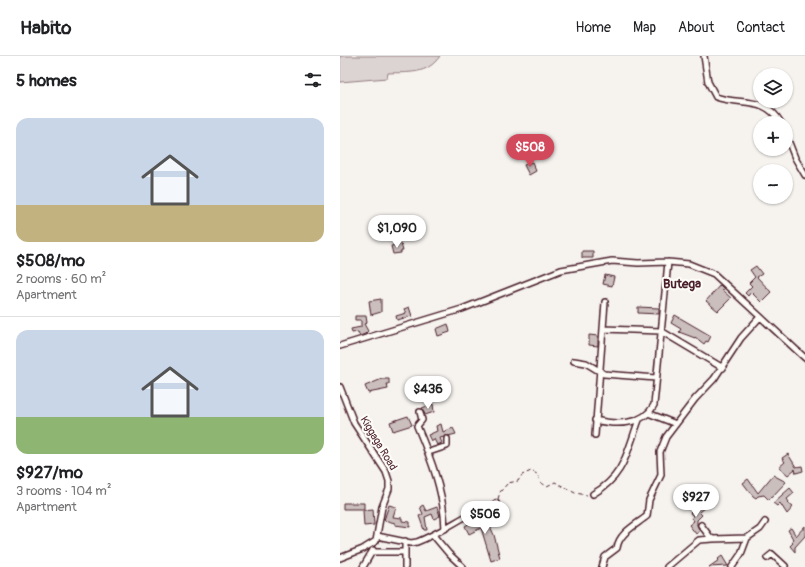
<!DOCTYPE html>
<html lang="en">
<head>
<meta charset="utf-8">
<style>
	body { margin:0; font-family:Pangolin,sans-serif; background:#f6f6f6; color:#202124; height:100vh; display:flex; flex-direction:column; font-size:15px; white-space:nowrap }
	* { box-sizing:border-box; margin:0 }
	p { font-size:13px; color:#757577 }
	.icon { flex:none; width:22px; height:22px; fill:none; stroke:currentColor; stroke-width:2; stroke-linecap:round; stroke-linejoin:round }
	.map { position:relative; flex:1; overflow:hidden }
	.sheet { display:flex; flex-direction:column; background:#fff; width:340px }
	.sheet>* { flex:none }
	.buttons { position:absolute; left:413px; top:12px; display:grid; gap:8px }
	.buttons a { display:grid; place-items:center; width:40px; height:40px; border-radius:50%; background:#fff; box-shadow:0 1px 3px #0004; font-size:20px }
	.price { position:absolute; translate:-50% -34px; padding:0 9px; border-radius:14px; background:#fff; color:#222; font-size:13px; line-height:26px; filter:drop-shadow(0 1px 2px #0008) }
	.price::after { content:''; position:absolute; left:50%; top:24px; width:12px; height:9px; margin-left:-6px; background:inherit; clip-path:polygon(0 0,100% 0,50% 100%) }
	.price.active { background:#d1495b; color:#fff }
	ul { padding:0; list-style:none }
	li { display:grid; align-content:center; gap:8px; height:212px; padding:0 16px }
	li+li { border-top:1px solid #e0e0e0 }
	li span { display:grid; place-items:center; height:124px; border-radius:12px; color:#555 }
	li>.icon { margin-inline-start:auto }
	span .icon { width:72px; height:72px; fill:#fffc; stroke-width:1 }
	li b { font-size:17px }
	h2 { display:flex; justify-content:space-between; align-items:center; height:48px; padding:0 16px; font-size:17px }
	header { display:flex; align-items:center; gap:24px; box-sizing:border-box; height:56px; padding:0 20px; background:#fff; border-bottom:1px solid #e0e0e0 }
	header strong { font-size:19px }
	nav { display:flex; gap:22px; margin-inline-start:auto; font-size:14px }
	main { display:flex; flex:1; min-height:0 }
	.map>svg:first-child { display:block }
	.green { fill:#dcd4d2; stroke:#937a7e }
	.building { fill:#cbbfbe; stroke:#4a1f2b }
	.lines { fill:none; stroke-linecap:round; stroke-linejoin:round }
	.minor-casing { stroke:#4a1f2b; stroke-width:8 }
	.path { stroke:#4a1f2b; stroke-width:1; stroke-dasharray:4 3; stroke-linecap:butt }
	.minor { stroke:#fdfcf7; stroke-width:5 }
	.labels { text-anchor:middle; stroke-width:4; stroke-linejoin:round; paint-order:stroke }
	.street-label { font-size:11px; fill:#4a1f2b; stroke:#fdfcf7 }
	.quarter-label { font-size:13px; font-weight:bold; fill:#4a1f2b; stroke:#fdfcf7 }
</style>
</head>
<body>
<header>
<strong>Habito</strong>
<nav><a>Home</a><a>Map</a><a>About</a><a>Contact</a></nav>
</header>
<main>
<section class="sheet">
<h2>5 homes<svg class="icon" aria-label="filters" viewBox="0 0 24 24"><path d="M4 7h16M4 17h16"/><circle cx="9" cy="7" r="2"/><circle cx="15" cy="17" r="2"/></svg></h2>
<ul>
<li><span style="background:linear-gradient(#c9d6e8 70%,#c2b280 0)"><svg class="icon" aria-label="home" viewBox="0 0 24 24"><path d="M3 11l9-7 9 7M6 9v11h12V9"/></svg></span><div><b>$508/mo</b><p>2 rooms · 60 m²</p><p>Apartment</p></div></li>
<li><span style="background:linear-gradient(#c9d6e8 70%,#8fb573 0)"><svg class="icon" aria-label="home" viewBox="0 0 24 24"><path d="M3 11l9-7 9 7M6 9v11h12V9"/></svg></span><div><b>$927/mo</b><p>3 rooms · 104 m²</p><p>Apartment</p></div></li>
</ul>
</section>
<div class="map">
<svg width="465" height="511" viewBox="0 0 465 511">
	<rect width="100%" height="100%" fill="#f6f3ef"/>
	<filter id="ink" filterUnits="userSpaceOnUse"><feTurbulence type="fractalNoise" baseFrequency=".025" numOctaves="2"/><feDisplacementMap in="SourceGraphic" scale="8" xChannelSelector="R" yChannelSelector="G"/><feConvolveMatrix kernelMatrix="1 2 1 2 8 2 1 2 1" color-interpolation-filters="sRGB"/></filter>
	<g filter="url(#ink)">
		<!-- green -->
		<path class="green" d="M0,0H100C87,19 69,16 48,17L47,22L0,26Z"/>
		<!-- building -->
		<path class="building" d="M192,106L196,115L189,119L184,109Z
			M61,188L63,195H61V197L53,198L51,190Z
			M242,195H253V202H242Z
			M416,210L422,218L417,221L431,236L421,246L411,236L408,240L405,237L412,230L409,227L415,221L410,214Z
			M265,219L274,221L272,230L263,228Z
			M380,229L384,233L382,234L391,242L378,255L366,245Z
			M41,243V256L31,259L29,245Z
			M69,251L72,260L57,264L56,260L66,257L64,253Z
			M298,251L319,252V258L298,257Z
			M335,259L371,280L368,286L366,285L364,288L355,281V282L339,276L341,273L331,267Z
			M15,260H26L27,267L24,268L28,275L25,278L20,280L18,276L12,277L11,273L21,271V264H15Z
			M108,268L110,276L98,280L96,273Z
			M249,279L258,280V290L249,289Z
			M42,323H49V328H47L48,333L28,337L25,330Z
			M93,348L94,356L85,359L82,352Z
			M68,360L72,369L53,375L50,366Z
			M101,368L103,376L113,372L116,378L100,382L102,387L97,389L94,383L91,385L88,379L97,375L96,370Z
			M448,398L456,411L462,410L463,415L456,417L455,413L448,419L439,411L445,406L442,402Z
			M433,419L446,426L429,444L424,439L418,440L416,442L413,440L403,427L408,423L418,437Z
			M450,432L454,437L447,443L449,446L448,447L453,451L447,458L440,447L437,450L433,447Z
			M3,447H24V453H3Z
			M360,447L365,451L359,456L362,459L357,464V469L360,475L356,478L349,469L354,465L352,462L353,460L350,457Z
			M49,449L56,451L53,461L62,462V465L70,466V471L55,469V467L44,464Z
			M83,449L86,455L97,451L100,460L94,463L92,458L85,461L87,474H84L79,460L83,458L80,451Z
			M33,453L34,469L24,470L23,454Z
			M144,457L154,479L160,502L151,505L141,472L129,478L125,470L139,462L138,459Z
			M465,470V480L455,491V496L450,490L453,487L451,485L453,483L448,474L451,472L456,480Z
			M382,500L388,510L369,511L379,504L378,503Z"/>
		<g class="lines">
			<!-- minor casing -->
			<g class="minor-casing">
				<path id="minor" d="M364,0L368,26L376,41C401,50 425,39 441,67
					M446,79L455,102L465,119
					M263,273L321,275L383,312
					M0,290L122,253L221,214L272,205L298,207L328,206L349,208L374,218L465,302
					M234,305L246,307L264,318L316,322
					M0,331L14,367L46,416L49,425V433L42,451L36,485L23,493L0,502
					M80,356L82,364L77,370C91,403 104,436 105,473
					M308,357L336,368
					M255,364C275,369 303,370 314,349L328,206
					M255,379L265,246
					M89,396L107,390V383
					M253,438C285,420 287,395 299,364
					M361,469L370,481L373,483L407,482
					M93,479L109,498L123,511
					M37,480L71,487L77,486C98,478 116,465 136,455C143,452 150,453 156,447
					M32,496H64
					M427,502L432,498L445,510
					M23,511L33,494
					M65,511V485
					M262,511L265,501L277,492C279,477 296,469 307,460L309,444L321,419L320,396L326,381L355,343L374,323L401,282L420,261
					M327,511L359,484L373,483
					M392,511L401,498L407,482L420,473L425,466"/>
			</g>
			<!-- path -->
			<path class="path" d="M158,443L160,436L168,427L178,425L182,419L191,415L197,418L201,427L207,430L215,426L235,437L247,439"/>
			<!-- minor -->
			<use href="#minor" class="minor"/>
		</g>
	</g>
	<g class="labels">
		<!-- street labels -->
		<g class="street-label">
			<text transform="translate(39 387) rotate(59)" y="4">Kiggaga Road</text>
		</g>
		<!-- quarter labels -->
		<g class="quarter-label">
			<text x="342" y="232">Butega</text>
		</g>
	</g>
</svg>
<div class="buttons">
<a><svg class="icon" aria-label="layers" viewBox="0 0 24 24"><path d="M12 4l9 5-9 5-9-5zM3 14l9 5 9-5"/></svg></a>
<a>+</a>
<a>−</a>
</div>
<b class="price active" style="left:190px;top:112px">$508</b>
<b class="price" style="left:57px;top:193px">$1,090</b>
<b class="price" style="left:88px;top:354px">$436</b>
<b class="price" style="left:356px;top:462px">$927</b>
<b class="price" style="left:145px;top:479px">$506</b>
</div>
</main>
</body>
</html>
